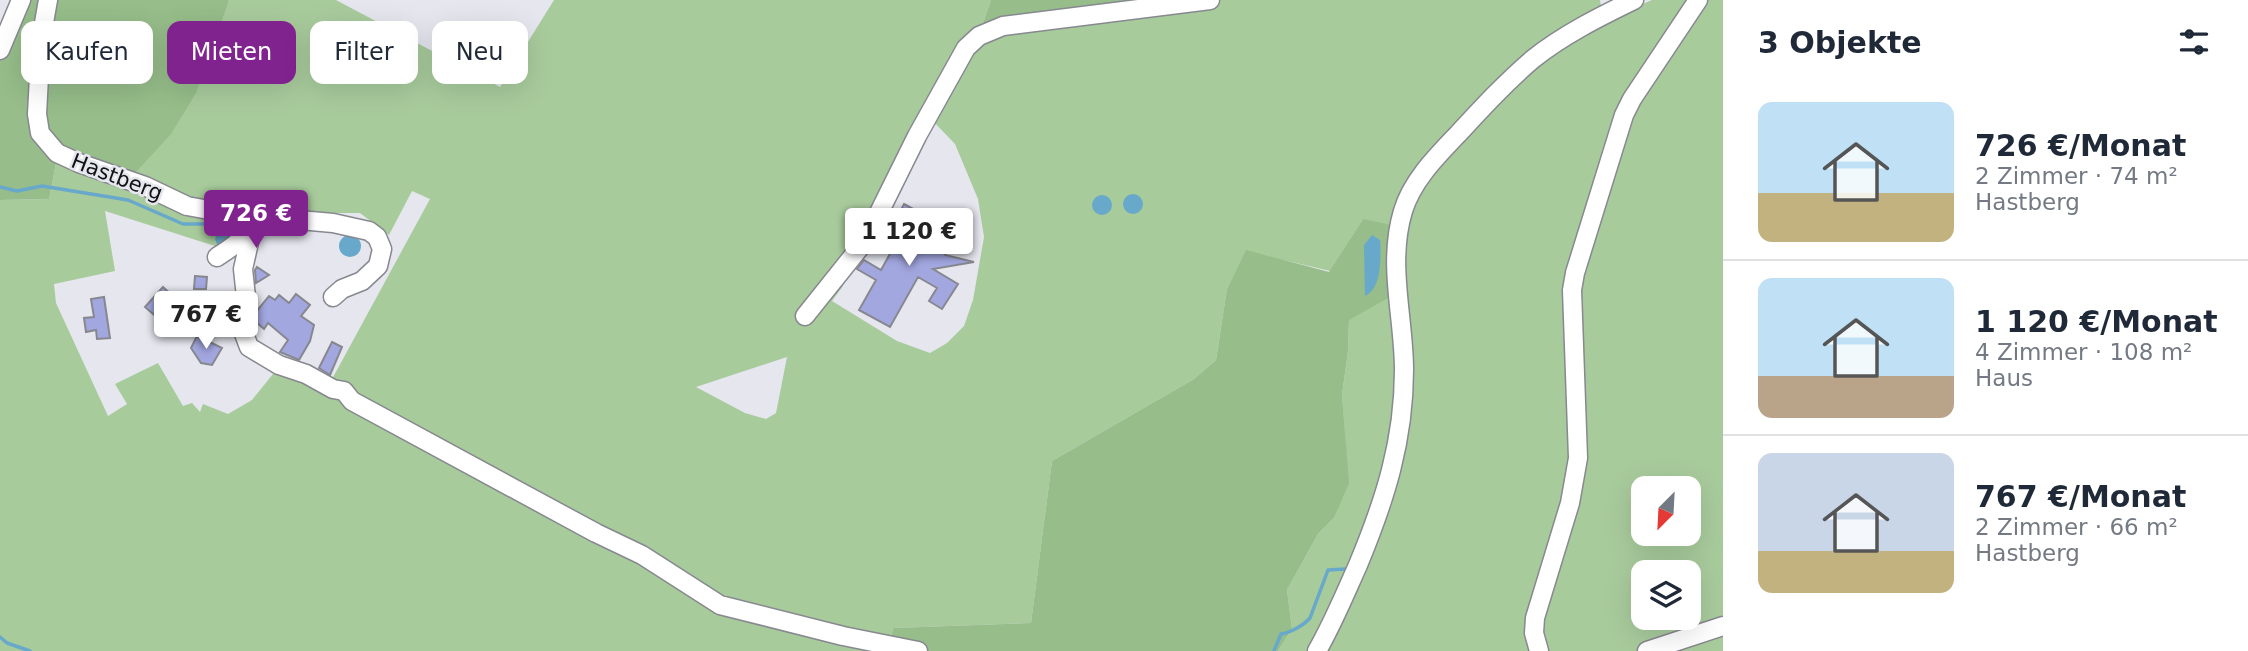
<!DOCTYPE html>
<html lang="de">
<head>
<meta charset="utf-8">
<style>
	body { margin:0; font-family:"DejaVu Sans",sans-serif; background:#f6f6f7; color:#1f2937; height:100vh; display:flex; flex-direction:column; font-size:26px; white-space:nowrap }
	* { box-sizing:border-box; margin:0 }
	p { font-size:23px; color:#747a83 }
	.icon { flex:none; width:38px; height:38px; fill:none; stroke:currentColor; stroke-width:2; stroke-linecap:round; stroke-linejoin:round }
	.map { position:relative; flex:1; overflow:hidden }
	.sheet { display:flex; flex-direction:column; background:#fff; width:525px }
	.sheet>* { flex:none }
	.guide { position:absolute; left:21px; top:21px; width:665px; height:63px; display:flex; gap:14px }
	.needle { width:46px; rotate:204deg }
	.fabs { position:absolute; left:1631px; top:476px; display:grid; gap:14px }
	.fabs a { display:grid; place-items:center; width:70px; height:70px; border-radius:14px; background:#fff; box-shadow:0 7px 28px #0002; font-size:35px }
	.price { position:absolute; translate:-50% -60px; padding:0 16px; border-radius:7px; background:#fff; color:#222; font-size:23px; line-height:46px; filter:drop-shadow(0 2px 4px #0008) }
	.price::after { content:''; position:absolute; left:50%; top:42px; width:21px; height:16px; margin-left:-10px; background:inherit; clip-path:polygon(0 0,100% 0,50% 100%) }
	.price.on { background:#81238e; color:#fff }
	ul { padding:0; list-style:none }
	li { display:flex; align-items:center; gap:21px; height:175px; padding:0 35px }
	li+li { border-top:2px solid #e0e1e3 }
	li span { display:grid; place-items:center; flex:none; width:196px; height:140px; border-radius:14px; color:#555 }
	li>.icon { margin-inline-start:auto }
	span .icon { width:84px; height:84px; fill:#fffc; stroke-width:1 }
	li b { font-size:30px }
	h2 { display:flex; justify-content:space-between; align-items:center; height:84px; padding:0 35px; font-size:30px }
	.tag { padding:0 24px; border-radius:14px; background:#fff; box-shadow:0 7px 28px #0002; font-size:24px; line-height:63px }
	.tag.on { background:#81238e; color:#fff }
	main { display:flex; flex:1; min-height:0 }
	.map>svg:first-child { display:block }
	.green { fill:#a8cb9c; fill-rule:evenodd }
	.forest { fill:#96bd8a }
	.water { fill:#68a8ca }
	.lines { fill:none; stroke-linecap:round; stroke-linejoin:round }
	.stream { stroke:#68a8ca; stroke-width:3.5 }
	.building { fill:#a3a7e0; stroke:#87888f; stroke-width:2 }
	.minor-casing { stroke:#878890; stroke-width:21 }
	.minor { stroke:#fff; stroke-width:18 }
	.labels { text-anchor:middle; stroke-width:5; stroke-linejoin:round; paint-order:stroke }
	.street-label { font-size:21px; fill:#121215; stroke:#e5e6ee }
</style>
</head>
<body>
<main>
<div class="map">
<svg width="1723" height="651" viewBox="0 0 1723 651">
	<rect width="100%" height="100%" fill="#e5e6ee"/>
	<!-- green -->
	<path class="green" d="M229,0H336L500,87L554,0H991L983,23L1168,0H1600L1603,21L1652,0H1723V651H1278L1292,629L1287,590L1318,534L1334,518L1348,481L1342,395L1348,351L1349,319L1363,219L1330,271L1246,251L1227,289L1216,360L1194,379L1052,461L1031,623L895,628L886,651H0V200L49,199L56,163L97,179L222,15ZM932,120L955,144L978,199L984,237L973,300L964,326L947,343L930,353L897,341L832,301L843,286L825,276L861,228L854,223L860,209L871,215ZM412,191L430,199L331,381L277,369L252,400L228,414L203,404L200,412L192,403L183,406L158,363L115,384L127,404L108,416L56,303L54,284L115,271L105,211L218,247L261,213H360L389,235ZM787,357L776,413L766,419L745,413L696,387ZM1643,488H1689V534H1643ZM1643,572H1689V618H1643Z"/>
	<!-- forest -->
	<path class="forest" d="M17,0H229L196,93L171,134L136,172L97,179L56,163L49,199L0,200V42Z
		M991,0H1168L1002,23H983Z
		M1363,219L1396,226L1388,260V298L1349,320L1348,351L1342,395L1349,483L1334,518L1318,534L1287,590L1292,629L1278,651H886L894,628L1031,623L1052,461L1194,379L1216,360L1227,289L1246,250L1329,272Z"/>
	<!-- water -->
	<path class="water" d="M1123 204a10 10 0 1 1 20 0a10 10 0 1 1-20 0Z
		M1092 205a10 10 0 1 1 20 0a10 10 0 1 1-20 0Z
		M219,227L236,233L218,247L215,239Z
		M339 246a11 11 0 1 1 22 0a11 11 0 1 1-22 0Z
		M1372,235L1380,240C1381,256 1382,289 1365,296L1364,245Z"/>
	<g class="lines">
		<!-- stream -->
		<path class="stream" d="M0,187L17,191L42,186L128,200L183,224H214L219,227
			M0,637L7,643L30,651
			M1274,651L1281,634C1290,633 1304,625 1310,618L1328,570L1345,569"/>
	</g>
	<!-- building -->
	<path class="building" d="M904,204L937,222L931,234L948,243L944,249L948,251L945,255L974,262L933,269L958,284L942,309L929,301L937,288L918,277L890,327L859,310L876,280L857,269L864,260L881,270L901,234L891,229Z
		M257,267L269,275L256,283L255,270Z
		M195,276L207,277L206,289H194Z
		M163,287L176,299L168,307L189,325L160,320L145,307Z
		M296,294L310,305L301,316L314,325L310,341L299,360L280,352L288,340L268,323L264,329L255,321L256,312L269,296L275,300L279,295L289,303Z
		M104,297L110,338L97,339L96,330L86,332L84,318L94,317L91,299Z
		M201,299L223,302L222,310L233,312L232,331L216,329L217,318L197,311Z
		M197,336L222,348L212,365L201,363L191,348Z
		M332,342L342,347L330,375L319,368Z"/>
	<g class="lines">
		<!-- minor casing -->
		<g class="minor-casing">
			<path id="minor" d="M48,0L41,40L37,114L40,133L57,153L79,163L145,186L187,206L231,214L333,223L369,231L377,237L382,249L378,266L362,281L342,289L333,297
				M0,50L21,0
				M249,230L250,238L243,269L246,297L243,331L249,347L279,365L306,374L333,389L344,391L352,401L378,415L596,533L642,555L720,605L843,636L918,651
				M217,257C229,249 245,239 250,226
				M805,316L865,241L917,136L966,48L979,36L1003,26L1210,0
				M1317,651C1334,621 1344,596 1358,565C1385,500 1404,441 1404,370C1404,317 1387,264 1403,211C1412,181 1436,157 1458,134C1482,108 1506,82 1533,59C1563,35 1599,17 1634,0
				M1539,651L1534,633L1535,618L1570,503L1578,458L1572,290L1575,273L1624,115L1632,99L1698,0
				M1647,651L1723,626"/>
		</g>
		<!-- minor -->
		<use href="#minor" class="minor"/>
	</g>
	<g class="labels">
		<!-- street labels -->
		<g class="street-label">
			<text transform="translate(117 177) rotate(21)" y="7">Hastberg</text>
		</g>
	</g>
</svg>
<div class="fabs">
<a><svg class="needle" viewBox="-14 -14 28 28"><path d="M0-13l5 13h-10z" fill="#e53935"/><path d="M0 13l5-13h-10z" fill="#747a83"/></svg></a>
<a><svg class="icon" aria-label="layers" viewBox="0 0 24 24"><path d="M12 4l9 5-9 5-9-5zM3 14l9 5 9-5"/></svg></a>
</div>
<b class="price on" style="left:256px;top:250px">726 €</b>
<b class="price" style="left:909px;top:268px">1 120 €</b>
<b class="price" style="left:206px;top:351px">767 €</b>
<div class="guide">
<a class="tag">Kaufen</a>
<a class="tag on">Mieten</a>
<a class="tag">Filter</a>
<a class="tag">Neu</a>
</div>
</div>
<section class="sheet">
<h2>3 Objekte<svg class="icon" aria-label="filters" viewBox="0 0 24 24"><path d="M4 7h16M4 17h16"/><circle cx="9" cy="7" r="2"/><circle cx="15" cy="17" r="2"/></svg></h2>
<ul>
<li><span style="background:linear-gradient(#bfe0f5 65%,#c2b280 0)"><svg class="icon" aria-label="home" viewBox="0 0 24 24"><path d="M3 11l9-7 9 7M6 9v11h12V9"/></svg></span><div><b>726 €/Monat</b><p>2 Zimmer · 74 m²</p><p>Hastberg</p></div></li>
<li><span style="background:linear-gradient(#bfe0f5 70%,#b9a48a 0)"><svg class="icon" aria-label="home" viewBox="0 0 24 24"><path d="M3 11l9-7 9 7M6 9v11h12V9"/></svg></span><div><b>1 120 €/Monat</b><p>4 Zimmer · 108 m²</p><p>Haus</p></div></li>
<li><span style="background:linear-gradient(#c9d6e8 70%,#c2b280 0)"><svg class="icon" aria-label="home" viewBox="0 0 24 24"><path d="M3 11l9-7 9 7M6 9v11h12V9"/></svg></span><div><b>767 €/Monat</b><p>2 Zimmer · 66 m²</p><p>Hastberg</p></div></li>
</ul>
</section>
</main>
</body>
</html>
